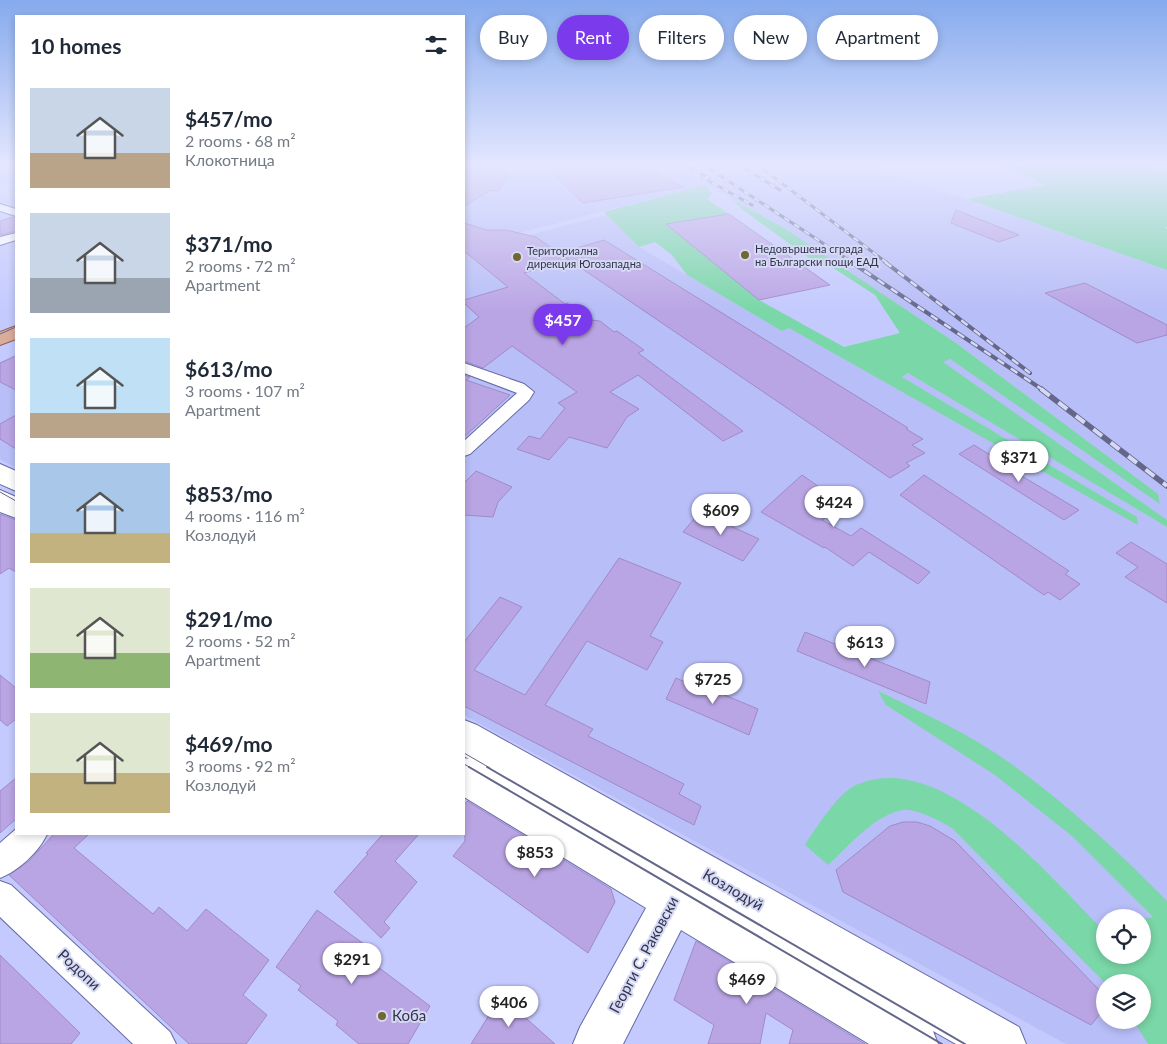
<!DOCTYPE html>
<html lang="en">
<head>
<meta charset="utf-8">
<style>
	body { margin:0; font-family:Lato,sans-serif; background:#f6f6f7; color:#1f2937; height:100vh; display:flex; flex-direction:column; font-size:19px; white-space:nowrap }
	* { box-sizing:border-box; margin:0 }
	p { font-size:16px; color:#747a83 }
	.icon { flex:none; width:28px; height:28px; fill:none; stroke:currentColor; stroke-width:2; stroke-linecap:round; stroke-linejoin:round }
	.map { position:relative; flex:1; overflow:hidden }
	.side { position:absolute; left:15px; top:15px; width:450px; height:820px; display:flex; flex-direction:column; background:#fff; border-radius:0px; box-shadow:0 2px 8px #0003 }
	.side>* { flex:none }
	.banner { position:absolute; left:480px; top:15px; width:475px; height:45px; display:flex; gap:10px }
	.controls { position:absolute; left:1096px; top:909px; display:grid; gap:10px }
	.controls a { display:grid; place-items:center; width:55px; height:55px; border-radius:50%; background:#fff; box-shadow:0 2px 8px #0003; font-size:25px }
	.price { position:absolute; translate:-50% -42px; padding:0 11px; border-radius:18px; background:#fff; color:#222; font-size:16px; line-height:32px; filter:drop-shadow(0 1px 2px #0008) }
	.price::after { content:''; position:absolute; left:50%; top:30px; width:15px; height:11px; margin-left:-8px; background:inherit; clip-path:polygon(0 0,100% 0,50% 100%) }
	.price.current { background:#7c3aed; color:#fff }
	ul { padding:0; list-style:none }
	li { display:flex; align-items:center; gap:15px; height:125px; padding:0 15px }
	li span { display:grid; place-items:center; flex:none; width:140px; height:100px; border-radius:0px; color:#555 }
	li>.icon { margin-inline-start:auto }
	span .icon { width:60px; height:60px; fill:#fffc; stroke-width:1 }
	li b { font-size:21px }
	h2 { display:flex; justify-content:space-between; align-items:center; height:60px; padding:0 15px; font-size:21px }
	.tag { padding:0 18px; border-radius:22px; background:#fff; box-shadow:0 2px 8px #0003; font-size:18px; line-height:45px }
	.tag.current { background:#7c3aed; color:#fff }
	.map>svg:first-child { display:block }
	.built { fill:#b8bef7; fill-rule:evenodd }
	.green { fill:#7ad7a7 }
	.building { fill:#baa5e4; stroke:#9f8ac7 }
	.lines { fill:none; stroke-linecap:round; stroke-linejoin:round }
	.street-casing { stroke:#666aa5; stroke-width:2 }
	.secondary-casing { stroke:#666aa5; stroke-width:2 }
	.primary-casing { stroke:#905e56; stroke-width:2 }
	.street { fill:#fff; fill-rule:evenodd }
	.secondary { fill:#fff; fill-rule:evenodd }
	.primary { fill:#daac9c; fill-rule:evenodd }
	.tram-far1 { stroke:#64678a; stroke-width:1 }
	.tram { stroke:#64678a; stroke-width:2 }
	.rail-far2-casing { stroke:#64678a; stroke-width:3 }
	.rail-far1-casing { stroke:#64678a; stroke-width:4 }
	.rail-casing { stroke:#64678a; stroke-width:5.5 }
	.rail-far2 { stroke:#d6d9f4; stroke-width:2; stroke-dasharray:6; stroke-linecap:butt }
	.rail-far1 { stroke:#d6d9f4; stroke-width:2.5; stroke-dasharray:8; stroke-linecap:butt }
	.rail { stroke:#d6d9f4; stroke-width:4; stroke-dasharray:11; stroke-linecap:butt }
	.poi-dot { fill:#706733; stroke:#d6d9f4; stroke-width:2 }
	.labels { text-anchor:middle; stroke-width:4; stroke-linejoin:round; paint-order:stroke }
	.far-poi-label { font-size:11px; fill:#32344e; stroke:#d6d9f4; text-anchor:start }
	.near-street-label { font-size:15px; fill:#32344e; stroke:#d6d9f4 }
	.near-poi-label { font-size:15px; fill:#32344e; stroke:#d6d9f4; text-anchor:start }
</style>
</head>
<body>
<div class="map">
<svg width="1167" height="1044" viewBox="0 0 1167 1044">
	<rect width="100%" height="100%" fill="#c4cafe"/>
	<!-- built -->
	<path class="built" d="M0,165H16V182L0,186Z
		M464,165H868L1167,270V520L942,362L950,359L1160,503L1158,494L956,343L784,228L705,185L464,247Z
		M607,215L639,247L782,331L789,328L1138,524L1137,517L902,377L908,373L1167,527V1044H1066L464,715V252ZM1105,918H1142V955H1105ZM1105,982H1142V1020H1105Z
		M16,354V466L14,467L0,459V362Z"/>
	<!-- green -->
	<path class="green" d="M1000,165H1142L1167,174V227H1164L1167,229V270L967,199L1046,185Z
		M705,185L712,193L707,199L729,214L667,225L759,300L844,347L900,333L875,295L824,262L816,263L743,210L733,200L784,228L956,343L1158,494L1160,504L950,359L943,362L1167,520V527L908,373L902,377L1137,517L1138,525L789,328L782,331L687,275L672,255L655,242L639,247L604,212Z
		M878,691C925,714 974,736 1017,768C1071,808 1120,853 1167,901V1044H1148L1133,1020H1142V982L1105,983L952,828C940,821 916,808 902,810C873,816 849,846 828,865L805,845C816,828 838,793 856,785C940,747 1047,873 1098,925L1105,924V955H1142L1143,919L1153,917L1072,836L995,775L886,705Z"/>
	<!-- building -->
	<path class="building" d="M464,165H500L509,176L498,191L491,190L464,206Z
		M544,165H627L641,173L650,171L684,187L583,203Z
		M956,210L1019,235L999,242L951,223Z
		M729,214L830,285L759,300L666,224Z
		M13,217L16,218V231L0,235V221Z
		M464,223L487,230H506L536,237L569,260L524,273L565,304L567,303L590,320L600,321L614,332L617,331L644,350L638,353L743,431L723,441L638,375L610,392L639,409L627,417L607,448L569,437L549,460L517,449L529,436L540,439L565,408L558,403L577,392L512,346L483,368L464,361V328L479,317L464,303V300L508,287L464,251Z
		M604,240L908,428L906,429L923,439L912,445L925,453L906,463L910,466L890,478L559,253Z
		M1085,283L1167,325V335L1137,343L1045,293Z
		M16,356V390L0,382V363Z
		M464,375L470,377L466,380L510,395L464,437Z
		M16,415V449L0,439V424Z
		M974,445L1000,461L998,462L1079,510L1064,520L959,454Z
		M476,471L512,487L498,502L493,517L464,515V483Z
		M802,475L845,505L822,520L851,536L861,528L930,572L918,584L869,552L853,566L825,547L824,548L761,512Z
		M924,475L1069,571L1065,574L1080,584L1060,600L1048,592L1044,595L900,495Z
		M700,512L759,539L743,561L683,532Z
		M0,514L16,520V572L9,568L0,574Z
		M1131,542L1167,564V603L1125,577L1138,567L1116,553Z
		M619,558L681,583L650,636L663,642L647,670L587,641L545,705L593,729L588,736L684,784L679,794L701,806L694,825L464,706V642L500,597L522,607L474,670L525,695Z
		M805,632L930,682L926,704L797,651Z
		M0,675L16,688V719L7,726L0,720Z
		M676,678L685,682L686,679L758,709L749,735L666,699Z
		M16,778V819L0,833V791Z
		M467,801L611,889L615,902L588,953L453,856L465,841L464,806Z
		M903,822H917L930,826L955,841L1105,996V1008L1091,1025L843,892L836,870L890,826Z
		M54,834H89L74,848L153,914L159,907L187,931L206,909L269,960L243,995L267,1015L246,1044H189L9,875L29,861Z
		M383,834H419L395,861L417,882L384,922L390,928L381,938L334,892L368,854L366,853Z
		M317,910L375,952L370,961L430,1006L408,1044H359L336,1025L338,1021L298,990L301,986L276,967Z
		M696,941L865,1044H789L793,1030L766,1013L760,1044H708L714,1025L674,1000Z
		M0,955L80,1033L71,1044H0Z
		M501,996L555,1044H471Z"/>
	<g class="lines">
		<!-- street casing -->
		<g class="street-casing">
			<path id="street" d="M0,204L16,209V216L0,211Z
				M16,233V240L0,245V237Z
				M464,363L524,384L534,392L529,400L470,454L464,456V441L517,393L464,373Z
				M16,829V834H47C39,852 18,871 0,878V843Z
				M0,881L11,885L170,1032L176,1044H133L0,917Z"/>
		</g>
		<!-- secondary casing -->
		<g class="secondary-casing">
			<path id="secondary" d="M0,464L16,471V491L0,484Z
				M0,490L16,497V518L0,512Z
				M464,720L477,725L1019,1027L1026,1044H956L933,1031L938,1044H869L681,930L623,1044H573L580,1027L646,908L464,797V758L469,759L464,756Z"/>
		</g>
		<!-- primary casing -->
		<g class="primary-casing">
			<path id="primary" d="M16,326V339L0,345V332Z"/>
		</g>
		<!-- street -->
		<use href="#street" class="street"/>
		<!-- secondary -->
		<use href="#secondary" class="secondary"/>
		<!-- primary -->
		<use href="#primary" class="primary"/>
		<!-- tram-far1 -->
		<path class="tram-far1" d="M0,334L16,327
			M0,492L16,501
			M464,753L490,768
			M464,764L471,768"/>
		<!-- tram -->
		<path class="tram" d="M469,767L942,1044
			M487,767L965,1044"/>
		<!-- rail-far2 casing -->
		<g class="rail-far2-casing">
			<path id="rail-far2" d="M684,165L709,178
				M704,165L853,263
				M739,165L780,190
				M758,165L887,263
				M702,177L752,205"/>
		</g>
		<!-- rail-far1 casing -->
		<g class="rail-far1-casing">
			<path id="rail-far1" d="M851,262L1043,390
				M885,262L1030,373"/>
		</g>
		<!-- rail casing -->
		<g class="rail-casing">
			<path id="rail" d="M1041,389L1167,486"/>
		</g>
		<!-- rail-far2 -->
		<use href="#rail-far2" class="rail-far2"/>
		<!-- rail-far1 -->
		<use href="#rail-far1" class="rail-far1"/>
		<!-- rail -->
		<use href="#rail" class="rail"/>
	</g>
	<!-- sky -->
	<linearGradient id="sky" x2="0" y2="1"><stop stop-color="#86aaed"/><stop offset="0.53" stop-color="#e4e7ff"/><stop offset="1" stop-color="#e4e7ff" stop-opacity="0"/></linearGradient>
	<rect width="1167" height="311" fill="url(#sky)"/>
	<!-- markers -->
	<g class="poi-dot">
		<circle cx="745" cy="255" r="5"/>
		<circle cx="517" cy="257" r="5"/>
		<circle cx="382" cy="1016" r="5"/>
	</g>
	<g class="labels">
		<!-- far-poi labels -->
		<g class="far-poi-label">
			<text x="755" y="253">Недовършена сграда<tspan x="755" dy="13">на Български пощи ЕАД</tspan></text>
			<text x="527" y="255">Териториална<tspan x="527" dy="13">дирекция Югозападна</tspan></text>
		</g>
		<!-- near-street labels -->
		<g class="near-street-label">
			<text transform="translate(733 890) rotate(30)" y="5">Козлодуй</text>
			<text transform="translate(644 955) rotate(-62)" y="5">Георги С. Раковски</text>
			<text transform="translate(79 970) rotate(43)" y="5">Родопи</text>
		</g>
		<!-- near-poi labels -->
		<g class="near-poi-label">
			<text x="392" y="1021">Коба</text>
		</g>
	</g>
</svg>
<div class="controls">
<a><svg class="icon" aria-label="locate" viewBox="0 0 24 24"><circle cx="12" cy="12" r="6"/><path d="M12 2v4M12 18v4M2 12h4M18 12h4"/></svg></a>
<a><svg class="icon" aria-label="layers" viewBox="0 0 24 24"><path d="M12 4l9 5-9 5-9-5zM3 14l9 5 9-5"/></svg></a>
</div>
<b class="price current" style="left:563px;top:346px">$457</b>
<b class="price" style="left:1019px;top:483px">$371</b>
<b class="price" style="left:834px;top:528px">$424</b>
<b class="price" style="left:721px;top:536px">$609</b>
<b class="price" style="left:865px;top:668px">$613</b>
<b class="price" style="left:713px;top:705px">$725</b>
<b class="price" style="left:535px;top:878px">$853</b>
<b class="price" style="left:352px;top:985px">$291</b>
<b class="price" style="left:747px;top:1005px">$469</b>
<b class="price" style="left:509px;top:1028px">$406</b>
<div class="banner">
<a class="tag">Buy</a>
<a class="tag current">Rent</a>
<a class="tag">Filters</a>
<a class="tag">New</a>
<a class="tag">Apartment</a>
</div>
<section class="side">
<h2>10 homes<svg class="icon" aria-label="filters" viewBox="0 0 24 24"><path d="M4 7h16M4 17h16"/><circle cx="9" cy="7" r="2"/><circle cx="15" cy="17" r="2"/></svg></h2>
<ul>
<li><span style="background:linear-gradient(#c9d6e8 65%,#b9a48a 0)"><svg class="icon" aria-label="home" viewBox="0 0 24 24"><path d="M3 11l9-7 9 7M6 9v11h12V9"/></svg></span><div><b>$457/mo</b><p>2 rooms · 68 m²</p><p>Клокотница</p></div></li>
<li><span style="background:linear-gradient(#c9d6e8 65%,#9aa5b1 0)"><svg class="icon" aria-label="home" viewBox="0 0 24 24"><path d="M3 11l9-7 9 7M6 9v11h12V9"/></svg></span><div><b>$371/mo</b><p>2 rooms · 72 m²</p><p>Apartment</p></div></li>
<li><span style="background:linear-gradient(#bfe0f5 75%,#b9a48a 0)"><svg class="icon" aria-label="home" viewBox="0 0 24 24"><path d="M3 11l9-7 9 7M6 9v11h12V9"/></svg></span><div><b>$613/mo</b><p>3 rooms · 107 m²</p><p>Apartment</p></div></li>
<li><span style="background:linear-gradient(#a9c7e8 70%,#c2b280 0)"><svg class="icon" aria-label="home" viewBox="0 0 24 24"><path d="M3 11l9-7 9 7M6 9v11h12V9"/></svg></span><div><b>$853/mo</b><p>4 rooms · 116 m²</p><p>Козлодуй</p></div></li>
<li><span style="background:linear-gradient(#dfe7d0 65%,#8fb573 0)"><svg class="icon" aria-label="home" viewBox="0 0 24 24"><path d="M3 11l9-7 9 7M6 9v11h12V9"/></svg></span><div><b>$291/mo</b><p>2 rooms · 52 m²</p><p>Apartment</p></div></li>
<li><span style="background:linear-gradient(#dfe7d0 60%,#c2b280 0)"><svg class="icon" aria-label="home" viewBox="0 0 24 24"><path d="M3 11l9-7 9 7M6 9v11h12V9"/></svg></span><div><b>$469/mo</b><p>3 rooms · 92 m²</p><p>Козлодуй</p></div></li>
</ul>
</section>
</div>
</body>
</html>
